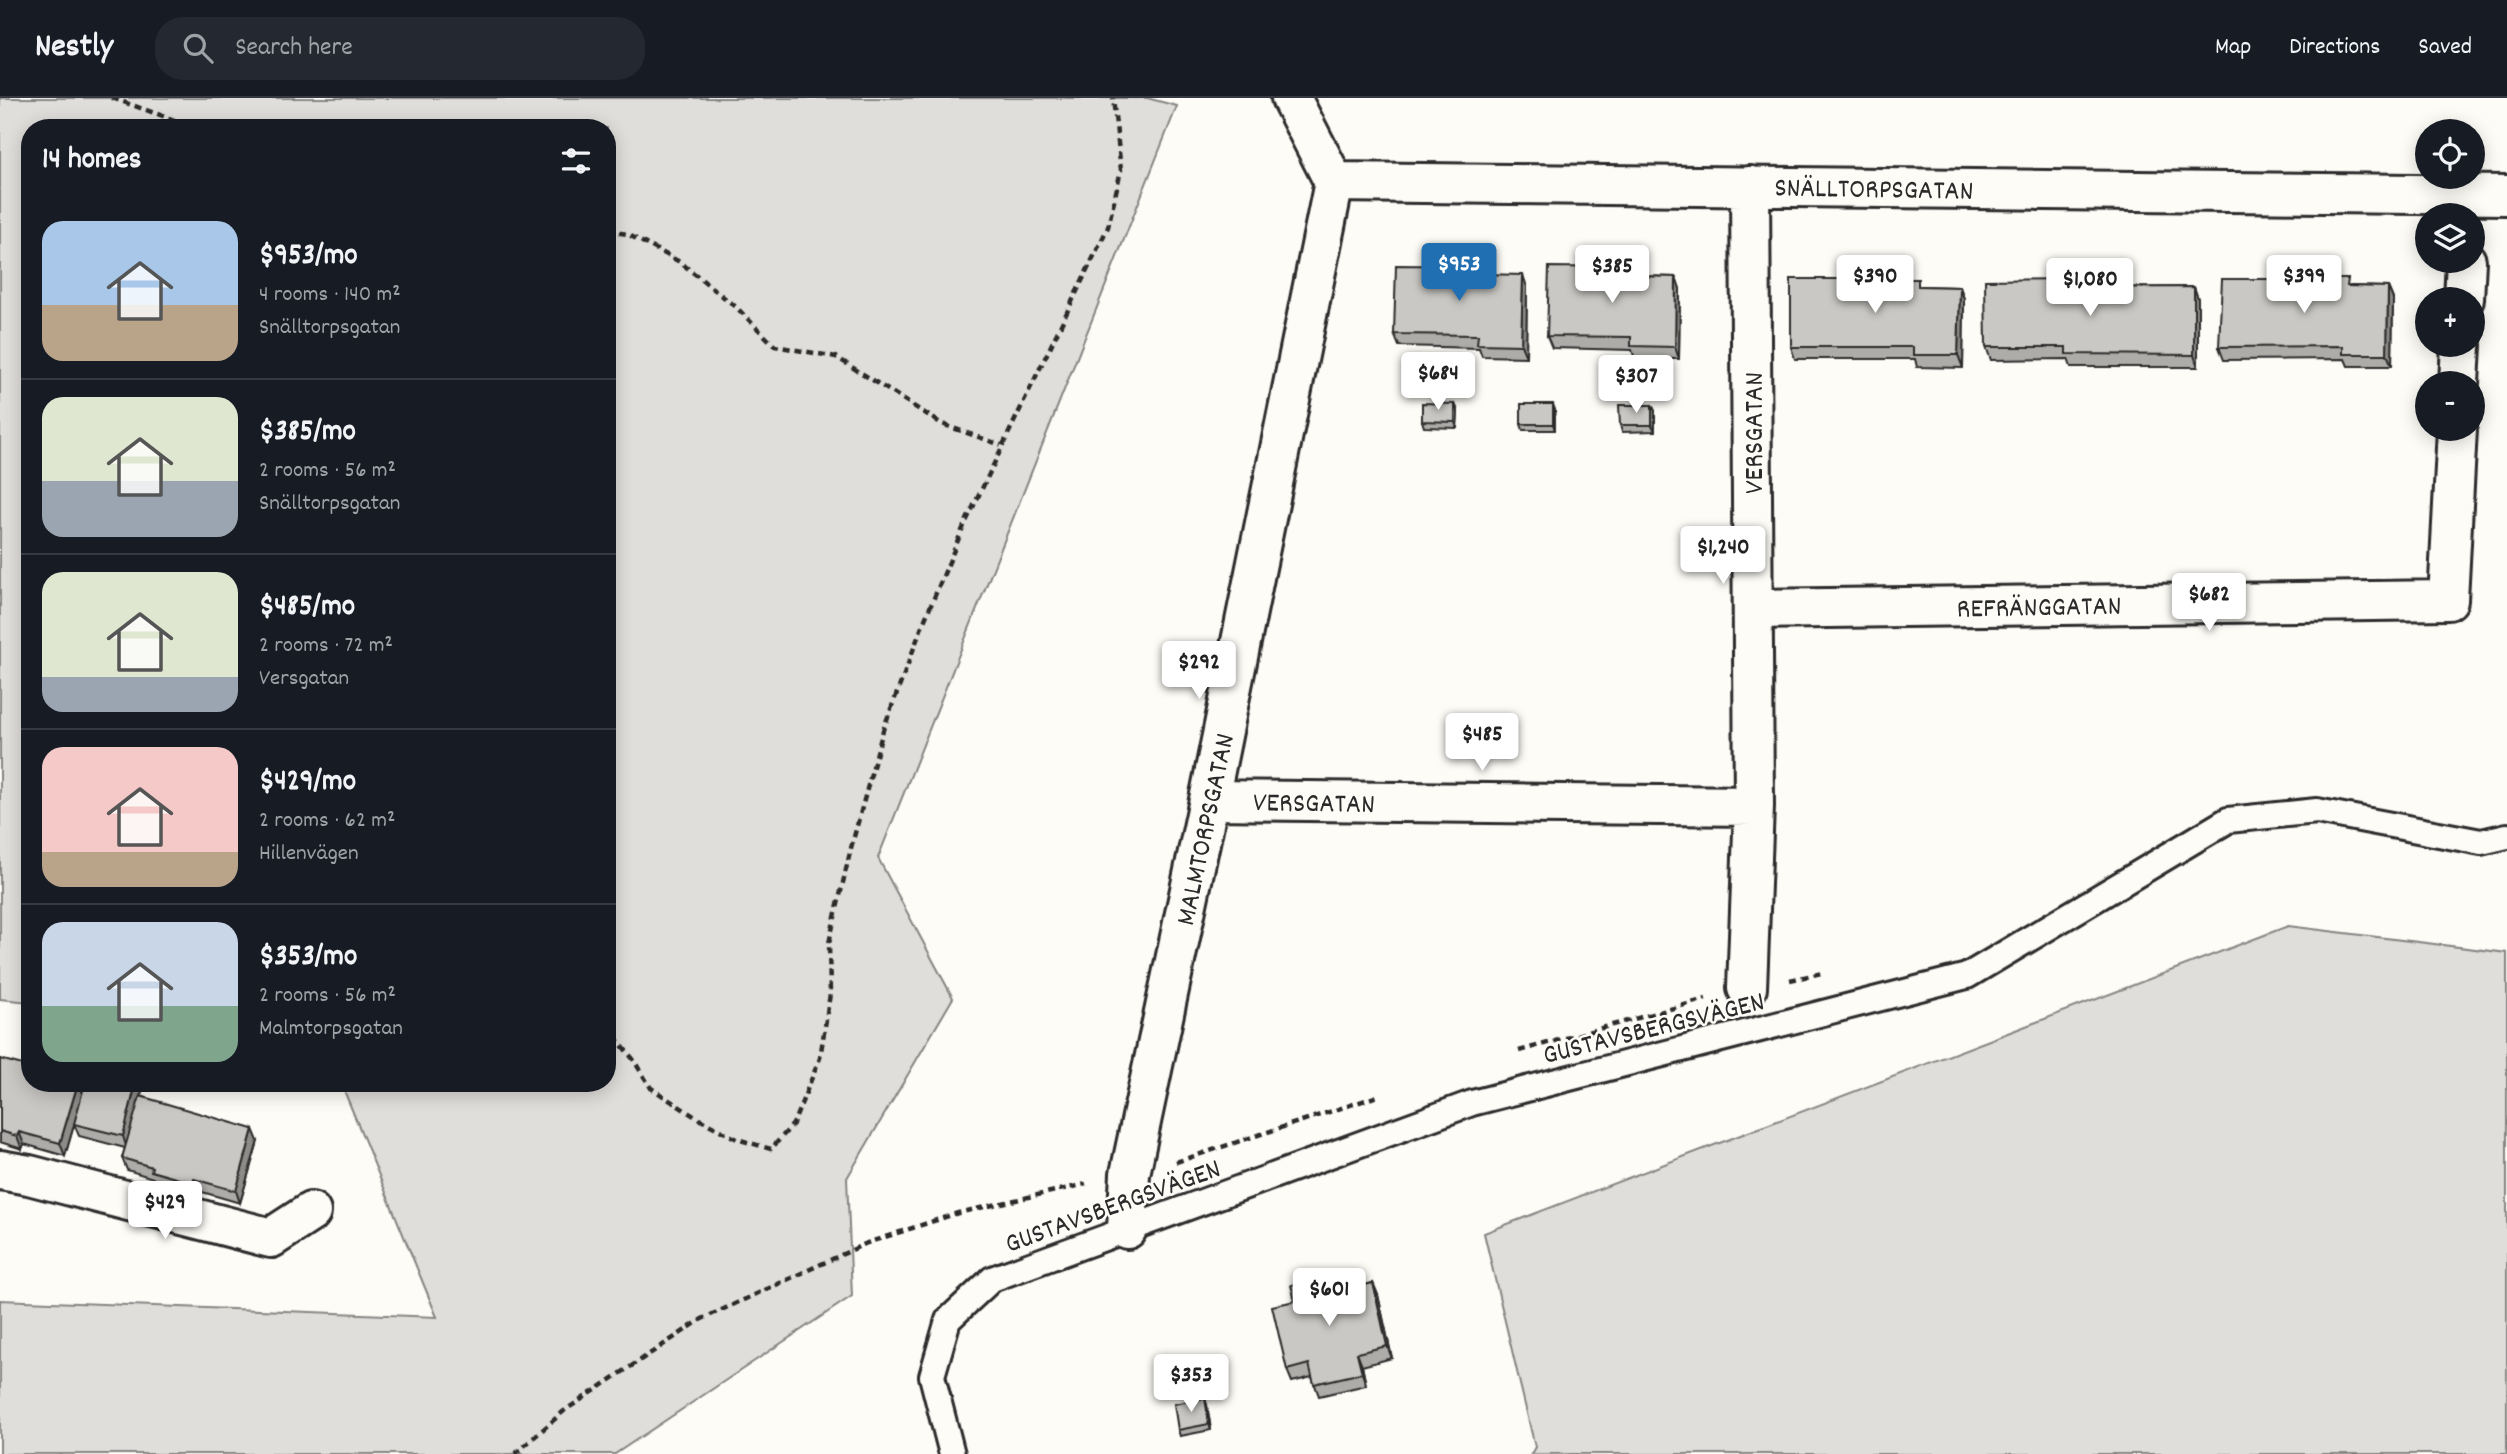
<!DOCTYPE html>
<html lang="en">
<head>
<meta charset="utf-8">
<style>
	body { margin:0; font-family:Dekko,sans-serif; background:#242831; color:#f1f3f6; height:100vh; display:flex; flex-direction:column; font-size:26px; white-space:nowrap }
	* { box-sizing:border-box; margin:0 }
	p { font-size:23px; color:#9ea1a6 }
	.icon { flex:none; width:38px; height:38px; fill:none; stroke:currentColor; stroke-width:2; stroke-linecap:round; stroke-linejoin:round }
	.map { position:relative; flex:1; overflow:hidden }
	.side { position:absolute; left:21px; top:21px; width:595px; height:973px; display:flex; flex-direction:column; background:#171b24; border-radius:28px; box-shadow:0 4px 18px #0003 }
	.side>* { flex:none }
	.controls { position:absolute; left:2415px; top:21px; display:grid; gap:14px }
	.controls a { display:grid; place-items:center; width:70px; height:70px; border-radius:50%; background:#171b24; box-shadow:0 4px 18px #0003; font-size:35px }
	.price { position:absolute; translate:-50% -60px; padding:0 16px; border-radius:7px; background:#fff; color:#222; font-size:23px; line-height:46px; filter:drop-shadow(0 2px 4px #0008) }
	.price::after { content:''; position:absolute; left:50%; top:42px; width:21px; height:16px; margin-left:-10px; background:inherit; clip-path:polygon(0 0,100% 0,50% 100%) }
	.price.selected { background:#1f6fb2; color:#fff }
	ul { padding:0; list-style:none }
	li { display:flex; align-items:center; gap:21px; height:175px; padding:0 21px }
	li+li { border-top:2px solid #363941 }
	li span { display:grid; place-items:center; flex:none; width:196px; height:140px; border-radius:21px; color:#555 }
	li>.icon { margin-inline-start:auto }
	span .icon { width:84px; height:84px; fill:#fffc; stroke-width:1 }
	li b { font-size:30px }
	h2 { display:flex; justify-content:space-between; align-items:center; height:84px; padding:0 21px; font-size:30px }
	header { display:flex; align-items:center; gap:42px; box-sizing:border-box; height:98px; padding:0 35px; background:#171b24; border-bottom:2px solid #363941 }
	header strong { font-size:33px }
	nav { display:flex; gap:38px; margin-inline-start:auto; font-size:24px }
	.search { width:490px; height:63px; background:#242831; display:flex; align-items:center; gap:18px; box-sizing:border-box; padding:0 24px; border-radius:28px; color:#9ea1a6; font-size:26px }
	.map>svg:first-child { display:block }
	.green { fill:#dfdeda; stroke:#858482; stroke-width:2 }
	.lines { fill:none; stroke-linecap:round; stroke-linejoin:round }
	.service-casing { stroke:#2b2b2b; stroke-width:30 }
	.minor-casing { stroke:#2b2b2b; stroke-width:44 }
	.path { stroke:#2b2b2b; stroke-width:4.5; stroke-dasharray:7 5; stroke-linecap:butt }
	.service { stroke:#fdfcf7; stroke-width:24 }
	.minor { stroke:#fdfcf7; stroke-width:38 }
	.wall { fill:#adaca9; stroke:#2b2b2b; stroke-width:2 }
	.shaded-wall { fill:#8d8c89; stroke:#2b2b2b; stroke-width:2 }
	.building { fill:#c9c8c4; stroke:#2b2b2b; stroke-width:2 }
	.labels { text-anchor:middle; stroke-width:5; stroke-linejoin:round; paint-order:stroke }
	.street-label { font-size:28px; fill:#2b2b2b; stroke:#fdfcf7 }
</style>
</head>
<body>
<header>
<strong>Nestly</strong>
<div class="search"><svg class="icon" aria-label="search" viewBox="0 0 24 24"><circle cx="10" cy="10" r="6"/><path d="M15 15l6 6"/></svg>Search here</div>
<nav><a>Map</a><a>Directions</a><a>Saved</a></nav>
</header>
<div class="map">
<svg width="2507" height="1356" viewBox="0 0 2507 1356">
	<rect width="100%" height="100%" fill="#fdfcf7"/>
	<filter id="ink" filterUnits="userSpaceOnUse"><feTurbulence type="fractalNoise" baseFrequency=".0143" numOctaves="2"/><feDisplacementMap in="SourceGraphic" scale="14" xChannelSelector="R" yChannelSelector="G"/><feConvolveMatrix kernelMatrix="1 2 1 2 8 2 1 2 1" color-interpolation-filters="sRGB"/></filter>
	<g filter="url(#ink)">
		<!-- green -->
		<path class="green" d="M0,0H1147L1177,8L878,760L953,900L847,1080L852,1198L615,1356H0V1202L437,1219L341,985H607V30H30V904L0,901Z
			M2288,828L2507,855V1356H1531L1535,1349L1484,1135Z"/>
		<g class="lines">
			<!-- service casing -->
			<g class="service-casing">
				<path id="service" d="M952,1356L932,1278L948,1222L992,1181L1472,1005L1967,878L2228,722L2317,713L2481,744L2507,738"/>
			</g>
			<!-- minor casing -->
			<g class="minor-casing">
				<path id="minor" d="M1291,0L1334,84
					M1334,84L2507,97
					M2464,201L2466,163
					M2459,285L2461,247
					M1753,511L2448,502L2457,331
					M1209,702L1754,708
					M1747,890L1754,708L1750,88
					M0,1072L29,1077L271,1140L311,1114
					M1127,1131L1130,1076L1209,702L1334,84"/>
			</g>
			<!-- path -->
			<path class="path" d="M112,0L197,30
				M607,133L627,136L680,164L736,209L775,248L836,259L942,326L1001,347
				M1790,882L1822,875
				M607,929L633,961L651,990L697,1020L737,1041L771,1051L793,1026L820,960L830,896L829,845L851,750L883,632L923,526L964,428L1108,129L1121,72L1113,0
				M1519,953L1706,901
				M1176,1064L1381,997
				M515,1356L564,1313L702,1221L867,1145L958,1115L1086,1086"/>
			<!-- service -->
			<use href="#service" class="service"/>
			<!-- minor -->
			<use href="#minor" class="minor"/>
		</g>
		<!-- wall -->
		<path class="wall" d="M1484,177L1527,189L1526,259L1482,258L1479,250L1399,248L1394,236Z
			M1638,178L1676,179L1680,191L1679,261H1635L1632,252L1552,250L1547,238Z
			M1921,188L1960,189L1964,201L1963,270L1917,269L1915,261H1795L1791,249Z
			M2351,188L2388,189L2393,201L2392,268H2348L2345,261L2224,262L2219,249Z
			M2194,189L2198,201V269H2071L2068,261L1991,262L1986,249L2074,190Z
			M1455,306L1458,313L1457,330L1424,329L1422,323Z
			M1652,307L1655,313V333L1622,334L1620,327Z
			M1555,312V332H1523L1521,326Z
			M0,961L30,985H79L83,995L85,985H143L141,998L258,1043L240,1105L199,1093L198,1098L155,1086L153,1080L127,1072L122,1060L125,1050L79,1038L74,1026L81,1003L65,1058L24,1046L22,1051L0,1044Z
			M1373,1185L1378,1197L1392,1260L1362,1268L1366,1287L1319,1298L1312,1279L1292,1284L1287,1272L1344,1192Z
			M1207,1307L1211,1332L1180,1338L1178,1332Z"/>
		<!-- shaded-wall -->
		<path class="shaded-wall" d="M1523,177L1527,189L1526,259L1521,247Z
			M1676,179L1680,191L1679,261L1675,249Z
			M1960,189L1964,201L1963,270L1958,257Z
			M2194,189L2198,201V269L2194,257Z
			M2388,189L2393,201L2392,268L2387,256Z
			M1455,306L1458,313L1457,330L1455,324Z
			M1553,306L1555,312V332L1553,326Z
			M1652,307L1655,313V333L1652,327Z
			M78,985H79L83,996L65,1058L60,1045Z
			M136,985H143L144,986L127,1051L123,1038Z
			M253,1031L258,1043L240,1105L236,1093Z
			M19,1034L24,1046L22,1051L17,1038Z
			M194,1081L199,1093L198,1098L193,1085Z
			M1373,1185L1378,1197L1392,1260L1387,1248Z
			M1357,1255L1362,1268L1366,1287L1362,1275Z
			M1205,1300L1207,1307L1211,1332L1209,1326Z"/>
		<!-- building -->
		<path class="building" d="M1396,167L1481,168V176L1523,177L1521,247L1477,246L1478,237L1394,236Z
			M1549,169L1635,170V178L1676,179L1675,249L1631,248V239L1547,238Z
			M1791,181H1918V188L1960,189L1958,257H1913V249H1791Z
			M2071,181V190L2194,189V257L2066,256V249H1986L1985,182Z
			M2222,181H2348L2347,188L2388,189L2387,256H2343V248L2219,249Z
			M1422,305L1455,306V324L1422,323Z
			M1521,306H1553V326H1521Z
			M1619,307H1652V327H1620Z
			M0,961L30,969V985H78L60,1045L19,1034L17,1038L0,1033Z
			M85,985H136L123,1038L74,1026Z
			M140,998L253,1031L236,1093L194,1081L193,1085L151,1073L152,1069L122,1060Z
			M1339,1177L1343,1192L1373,1185L1387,1248L1357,1255L1362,1275L1314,1286L1309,1266L1287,1272L1272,1208L1295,1203L1291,1187Z
			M1205,1300L1209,1326L1178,1332L1174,1306Z"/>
	</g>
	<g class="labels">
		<!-- street labels -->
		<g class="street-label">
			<text transform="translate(1874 89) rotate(1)" y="10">SNÄLLTORPSGATAN</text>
			<text transform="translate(1752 335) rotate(-90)" y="10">VERSGATAN</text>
			<text transform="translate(2039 507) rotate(-1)" y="10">REFRÄNGGATAN</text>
			<text transform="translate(1314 703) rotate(1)" y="10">VERSGATAN</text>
			<text transform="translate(1203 731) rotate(-78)" y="10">MALMTORPSGATAN</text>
			<text transform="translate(1653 928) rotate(-14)" y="10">GUSTAVSBERGSVÄGEN</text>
			<text transform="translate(1112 1106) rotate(-20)" y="10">GUSTAVSBERGSVÄGEN</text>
		</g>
	</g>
</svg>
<div class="controls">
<a><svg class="icon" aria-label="locate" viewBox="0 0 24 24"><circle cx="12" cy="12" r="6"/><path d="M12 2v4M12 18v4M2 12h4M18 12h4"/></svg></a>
<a><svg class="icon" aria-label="layers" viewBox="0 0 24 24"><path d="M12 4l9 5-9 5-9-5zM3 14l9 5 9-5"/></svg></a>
<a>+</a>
<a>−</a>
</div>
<b class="price selected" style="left:1459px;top:205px">$953</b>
<b class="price" style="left:1612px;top:207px">$385</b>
<b class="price" style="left:1875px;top:217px">$390</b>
<b class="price" style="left:2304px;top:217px">$399</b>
<b class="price" style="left:2090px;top:220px">$1,080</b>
<b class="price" style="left:1438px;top:314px">$684</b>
<b class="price" style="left:1636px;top:317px">$307</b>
<b class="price" style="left:1723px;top:488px">$1,240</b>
<b class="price" style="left:2209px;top:535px">$682</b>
<b class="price" style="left:1199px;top:603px">$292</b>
<b class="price" style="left:1482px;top:675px">$485</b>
<b class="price" style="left:165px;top:1143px">$429</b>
<b class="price" style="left:1329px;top:1230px">$601</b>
<b class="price" style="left:1191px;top:1316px">$353</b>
<section class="side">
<h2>14 homes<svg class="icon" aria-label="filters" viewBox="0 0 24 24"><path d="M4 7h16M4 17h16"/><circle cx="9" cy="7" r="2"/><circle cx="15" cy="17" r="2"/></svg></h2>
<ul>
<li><span style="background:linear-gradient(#a9c7e8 60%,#b9a48a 0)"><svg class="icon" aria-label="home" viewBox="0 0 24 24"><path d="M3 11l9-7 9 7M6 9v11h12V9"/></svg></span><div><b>$953/mo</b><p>4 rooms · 140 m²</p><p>Snälltorpsgatan</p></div></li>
<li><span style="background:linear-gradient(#dfe7d0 60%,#9aa5b1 0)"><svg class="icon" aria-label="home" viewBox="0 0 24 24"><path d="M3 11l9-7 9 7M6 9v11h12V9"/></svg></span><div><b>$385/mo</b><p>2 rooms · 56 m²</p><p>Snälltorpsgatan</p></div></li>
<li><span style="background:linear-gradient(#dfe7d0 75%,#9aa5b1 0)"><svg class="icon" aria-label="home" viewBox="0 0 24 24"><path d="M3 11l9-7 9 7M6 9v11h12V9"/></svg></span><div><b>$485/mo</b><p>2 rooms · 72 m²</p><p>Versgatan</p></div></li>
<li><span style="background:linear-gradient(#f6c9c9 75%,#b9a48a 0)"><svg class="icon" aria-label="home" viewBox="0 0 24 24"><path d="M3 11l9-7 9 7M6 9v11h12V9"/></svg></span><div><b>$429/mo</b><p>2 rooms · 62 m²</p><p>Hillenvägen</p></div></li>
<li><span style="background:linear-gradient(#c9d6e8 60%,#7fa58c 0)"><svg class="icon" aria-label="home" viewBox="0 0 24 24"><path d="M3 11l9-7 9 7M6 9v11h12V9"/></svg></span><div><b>$353/mo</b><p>2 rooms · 56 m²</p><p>Malmtorpsgatan</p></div></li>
</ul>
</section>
</div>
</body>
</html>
